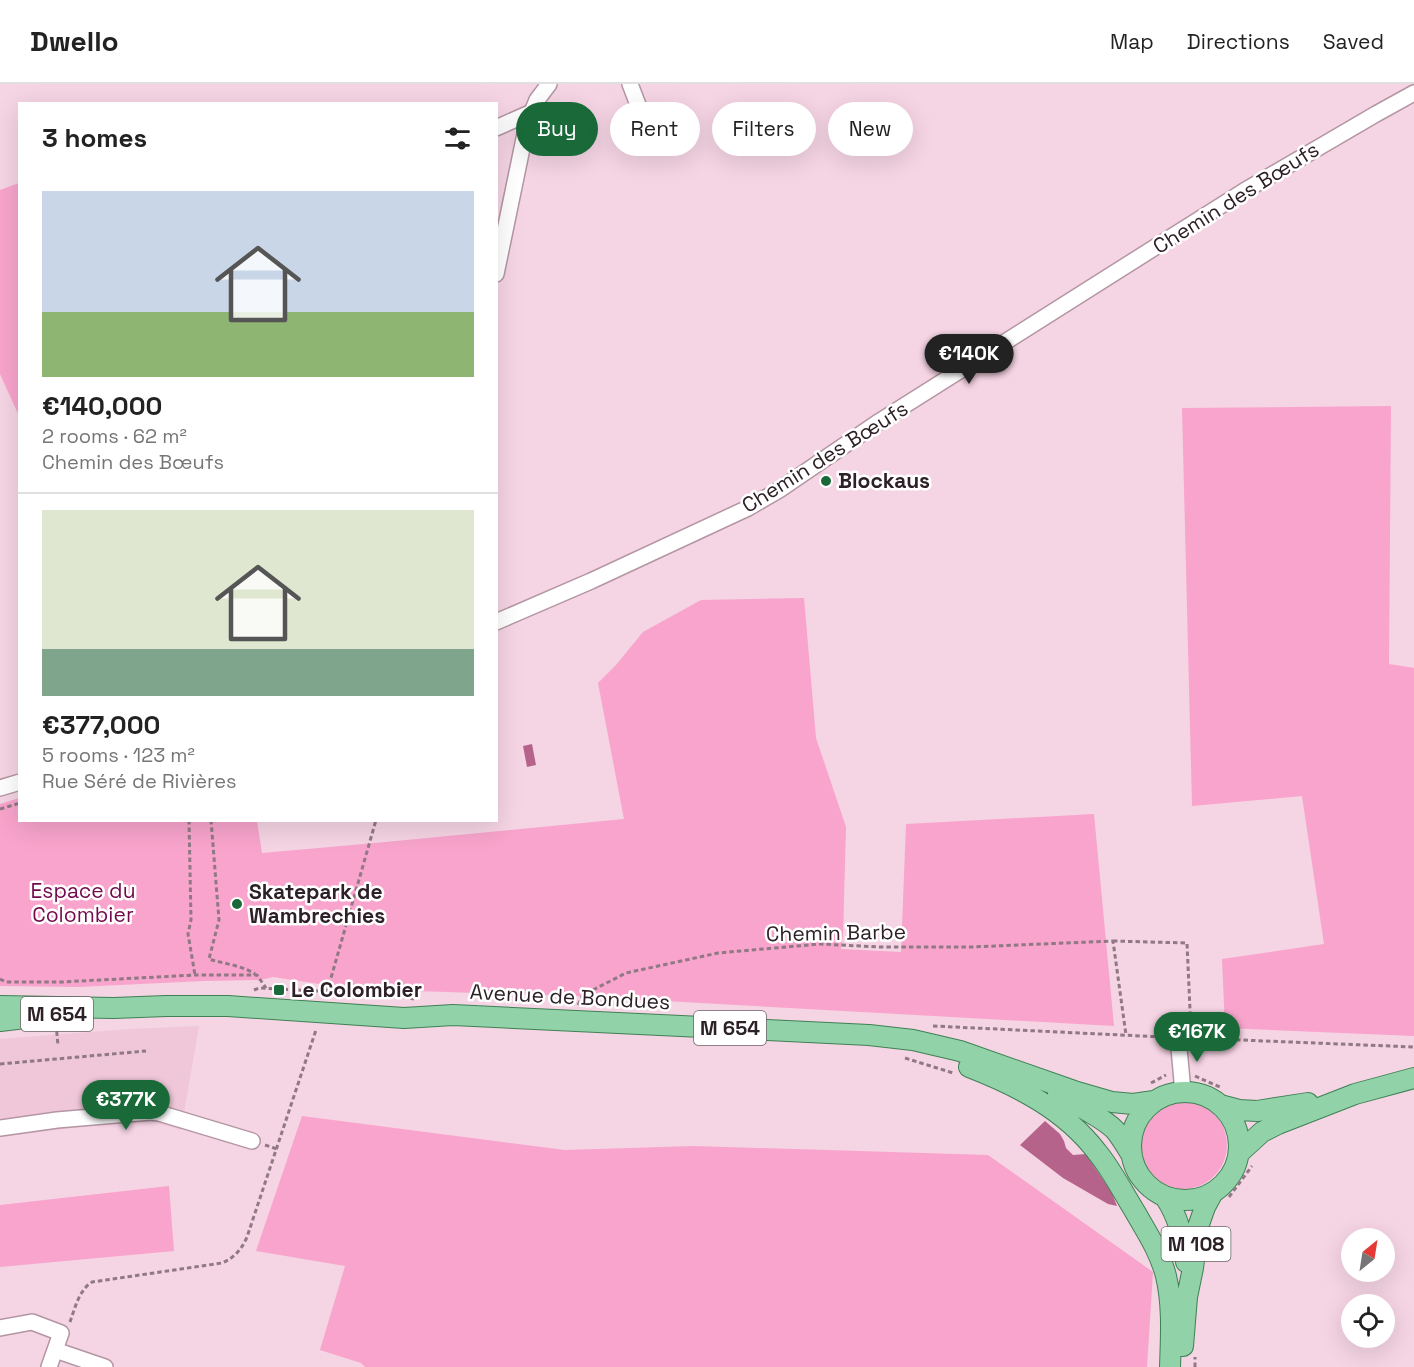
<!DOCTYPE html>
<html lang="en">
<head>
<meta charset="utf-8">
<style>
	body { margin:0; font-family:"Space Grotesk",sans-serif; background:#f2f2f2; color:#222; height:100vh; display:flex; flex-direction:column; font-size:22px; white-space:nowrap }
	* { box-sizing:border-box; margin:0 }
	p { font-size:20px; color:#767676 }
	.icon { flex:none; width:33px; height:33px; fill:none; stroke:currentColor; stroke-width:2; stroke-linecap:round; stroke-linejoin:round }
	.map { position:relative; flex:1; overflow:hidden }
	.details { position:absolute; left:18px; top:18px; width:480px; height:720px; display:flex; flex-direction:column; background:#fff; border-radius:0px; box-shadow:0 6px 24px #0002 }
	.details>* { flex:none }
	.hud { position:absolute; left:516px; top:18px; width:570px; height:54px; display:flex; gap:12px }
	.needle { width:39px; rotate:30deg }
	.buttons { position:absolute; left:1341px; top:1144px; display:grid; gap:12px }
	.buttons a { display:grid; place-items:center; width:54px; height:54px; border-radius:50%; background:#fff; box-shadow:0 6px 24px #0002; font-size:30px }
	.price { position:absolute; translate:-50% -51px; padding:0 14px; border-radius:21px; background:#196939; color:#fff; font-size:20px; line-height:39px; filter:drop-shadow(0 2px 3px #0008) }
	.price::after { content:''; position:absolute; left:50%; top:36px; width:18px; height:14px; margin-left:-9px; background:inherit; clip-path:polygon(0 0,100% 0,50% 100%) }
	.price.active { background:#222; color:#fff }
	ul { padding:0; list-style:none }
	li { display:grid; align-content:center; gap:12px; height:318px; padding:0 24px }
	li+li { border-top:2px solid #e0e0e0 }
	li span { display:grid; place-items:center; height:186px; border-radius:0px; color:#555 }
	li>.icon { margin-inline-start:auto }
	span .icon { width:108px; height:108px; fill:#fffc; stroke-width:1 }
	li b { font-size:26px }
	h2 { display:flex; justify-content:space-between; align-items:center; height:72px; padding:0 24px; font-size:26px }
	.pill { padding:0 21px; border-radius:27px; background:#fff; box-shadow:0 6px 24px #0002; font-size:21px; line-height:54px }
	.pill.active { background:#196939; color:#fff }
	header { display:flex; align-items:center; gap:36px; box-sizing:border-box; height:84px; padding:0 30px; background:#fff; border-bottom:2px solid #e0e0e0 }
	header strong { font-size:28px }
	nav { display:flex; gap:33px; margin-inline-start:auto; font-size:21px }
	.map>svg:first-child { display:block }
	.built { fill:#efc7d9 }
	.green { fill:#f8a4cc }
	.water { fill:#b6638c }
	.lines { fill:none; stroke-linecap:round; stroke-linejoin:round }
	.minor-casing { stroke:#b496a3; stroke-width:18 }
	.major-casing { stroke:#3f8155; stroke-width:22 }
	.path { stroke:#907984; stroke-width:3; stroke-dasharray:4.5 3; stroke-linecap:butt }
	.minor { stroke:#fff; stroke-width:15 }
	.major { stroke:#91d2a8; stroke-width:20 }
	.poi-dot { fill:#196939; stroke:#fff; stroke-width:2 }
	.labels { text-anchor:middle; stroke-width:5; stroke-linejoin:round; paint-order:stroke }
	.shield { fill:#fff; stroke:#6c6468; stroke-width:1.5 }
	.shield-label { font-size:20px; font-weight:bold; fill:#2d2127 }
	.street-label { font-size:21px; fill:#2d2127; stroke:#fff }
	.poi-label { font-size:21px; font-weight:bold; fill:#2d2127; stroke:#fff; text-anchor:start }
	.park-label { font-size:21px; fill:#730a4b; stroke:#fff }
</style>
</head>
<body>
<header>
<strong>Dwello</strong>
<nav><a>Map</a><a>Directions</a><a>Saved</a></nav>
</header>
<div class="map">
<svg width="1414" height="1283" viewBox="0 0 1414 1283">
	<rect width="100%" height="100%" fill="#f5d4e3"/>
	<!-- built -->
	<path class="built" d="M199,942L181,1046L143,1035L0,1053V955L131,945Z"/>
	<!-- green -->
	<path class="green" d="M19,99H20L19,332L0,290V106Z
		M1391,322L1389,580L1414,584V952L1225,944L1222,875L1324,860L1302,712L1192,722L1182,324Z
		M804,514L816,654L846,743L843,852L841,865L901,868L906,740L1094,730L1114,942L574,912L352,905L273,893L260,896L203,897L78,903L0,902V720L19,714L20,736L257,737L262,769L375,759L624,735L598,599L616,581L643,548L701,516Z
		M1139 1061a44 44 0 1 1 88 0a44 44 0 1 1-88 0Z
		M302,1032L565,1066L694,1062L988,1071L1153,1188L1147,1283H365L361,1279L320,1266L345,1182L256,1167Z
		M169,1102L174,1167L0,1183V1121Z"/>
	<!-- water -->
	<path class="water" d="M532,660L536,681L527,683L523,662Z
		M1045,1037L1060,1050L1064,1057L1066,1064L1073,1071L1086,1070L1112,1109L1117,1122L1108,1120L1063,1094L1020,1061Z"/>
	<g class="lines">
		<!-- minor casing -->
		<g class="minor-casing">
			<path id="minor" d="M630,0L650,52
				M496,44L532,28
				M496,190L527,40L537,16L549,0
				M496,538L591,497L748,424L779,406L880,337L1244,107L1376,30L1414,9
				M0,704L20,698
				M1178,953L1183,1008
				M0,1044L57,1036L151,1028L159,1029L252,1057
				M0,1244L32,1238L61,1249L49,1283
				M55,1266L105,1283"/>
		</g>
		<!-- major casing -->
		<g class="major-casing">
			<path id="major" d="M0,922L114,924L166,922H228L404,934L453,931L869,951L913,956L960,967L1074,1007L1112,1018L1133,1020L1154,1017
				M0,937L33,933
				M969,983C1018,1002 1065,1026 1097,1068C1112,1086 1122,1107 1134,1126C1146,1147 1160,1168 1166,1192C1173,1222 1171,1252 1170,1283
				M1131 1062a54 54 0 1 1 108 0a54 54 0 1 1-108 0Z
				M1058,1011C1075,1020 1102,1033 1115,1046C1121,1053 1126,1062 1131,1070
				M1220,1021L1239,1026L1257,1027L1308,1019
				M1239,1069L1262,1048L1278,1040L1355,1010L1414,994
				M1165,1113C1179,1134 1183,1154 1186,1178
				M1183,1262L1187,1213L1193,1184L1198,1143L1205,1123L1212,1110"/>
		</g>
		<!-- path -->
		<path class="path" d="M0,725L20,719
			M189,736L191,836L188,850L195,891
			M211,736L219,836L209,875C224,880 241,881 255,890
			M1113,857L1187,859L1191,948
			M0,895L6,898H62L195,891H257L266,904
			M254,906L259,904L395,911L414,915
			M327,908L376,736
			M578,921L583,911L626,889L718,869L820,860L880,863H971L1113,857L1126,951
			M56,940L58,961
			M933,942L1163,953
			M1191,954L1414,963
			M905,974L953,989
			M0,980L146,967
			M1195,992L1222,1004
			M1151,999L1166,991
			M265,1061L277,1065
			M1229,1113L1252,1082
			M70,1238C75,1224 79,1206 92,1198L222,1179C234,1174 242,1165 247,1153L316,946
			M1195,1283V1273"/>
		<!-- minor -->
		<use href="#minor" class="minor"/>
		<!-- major -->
		<use href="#major" class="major"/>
	</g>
	<!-- markers -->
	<g class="poi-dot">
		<circle cx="826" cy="397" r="6"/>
		<circle cx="237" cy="820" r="6"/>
		<rect x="273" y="900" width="12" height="12" rx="3"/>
	</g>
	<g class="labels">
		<!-- shield labels -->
		<g class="shield">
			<rect x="21" y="913" width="72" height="34" rx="4.5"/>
			<rect x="694" y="927" width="72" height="34" rx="4.5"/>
			<rect x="1161.5" y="1143" width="69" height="34" rx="4.5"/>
		</g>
		<g class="shield-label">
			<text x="57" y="937">M 654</text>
			<text x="730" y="951">M 654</text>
			<text x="1196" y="1167">M 108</text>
		</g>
		<!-- street labels -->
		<g class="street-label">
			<text transform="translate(1236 114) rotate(-32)" y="7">Chemin des Bœufs</text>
			<text transform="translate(825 373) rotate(-32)" y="7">Chemin des Bœufs</text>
			<text transform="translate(836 849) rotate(-1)" y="7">Chemin Barbe</text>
			<text transform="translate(570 913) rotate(3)" y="7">Avenue de Bondues</text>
		</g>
		<!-- poi labels -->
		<g class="poi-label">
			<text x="838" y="404">Blockaus</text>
			<text x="249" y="815">Skatepark de<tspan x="249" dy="24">Wambrechies</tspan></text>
			<text x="291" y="913">Le Colombier</text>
		</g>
		<!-- park labels -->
		<g class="park-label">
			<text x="83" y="814">Espace du<tspan x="83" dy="24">Colombier</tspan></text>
		</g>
	</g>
</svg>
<div class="buttons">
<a><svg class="needle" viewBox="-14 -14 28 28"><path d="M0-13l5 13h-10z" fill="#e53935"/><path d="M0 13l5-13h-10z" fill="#767676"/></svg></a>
<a><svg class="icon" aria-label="locate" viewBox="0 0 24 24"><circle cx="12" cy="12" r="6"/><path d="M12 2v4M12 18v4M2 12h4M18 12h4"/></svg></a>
</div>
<b class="price active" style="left:969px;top:301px">€140K</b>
<b class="price" style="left:1197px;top:979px">€167K</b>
<b class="price" style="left:126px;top:1047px">€377K</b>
<div class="hud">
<a class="pill active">Buy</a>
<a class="pill">Rent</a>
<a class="pill">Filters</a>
<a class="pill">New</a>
</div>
<section class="details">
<h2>3 homes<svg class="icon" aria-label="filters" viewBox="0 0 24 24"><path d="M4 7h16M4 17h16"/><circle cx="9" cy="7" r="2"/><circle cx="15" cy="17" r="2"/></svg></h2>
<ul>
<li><span style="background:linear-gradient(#c9d6e8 65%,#8fb573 0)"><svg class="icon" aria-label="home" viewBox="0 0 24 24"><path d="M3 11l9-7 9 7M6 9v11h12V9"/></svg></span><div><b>€140,000</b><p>2 rooms · 62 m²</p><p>Chemin des Bœufs</p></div></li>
<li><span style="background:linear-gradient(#dfe7d0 75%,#7fa58c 0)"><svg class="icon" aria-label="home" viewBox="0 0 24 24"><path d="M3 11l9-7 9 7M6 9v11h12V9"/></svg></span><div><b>€377,000</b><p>5 rooms · 123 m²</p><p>Rue Séré de Rivières</p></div></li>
</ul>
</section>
</div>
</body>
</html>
